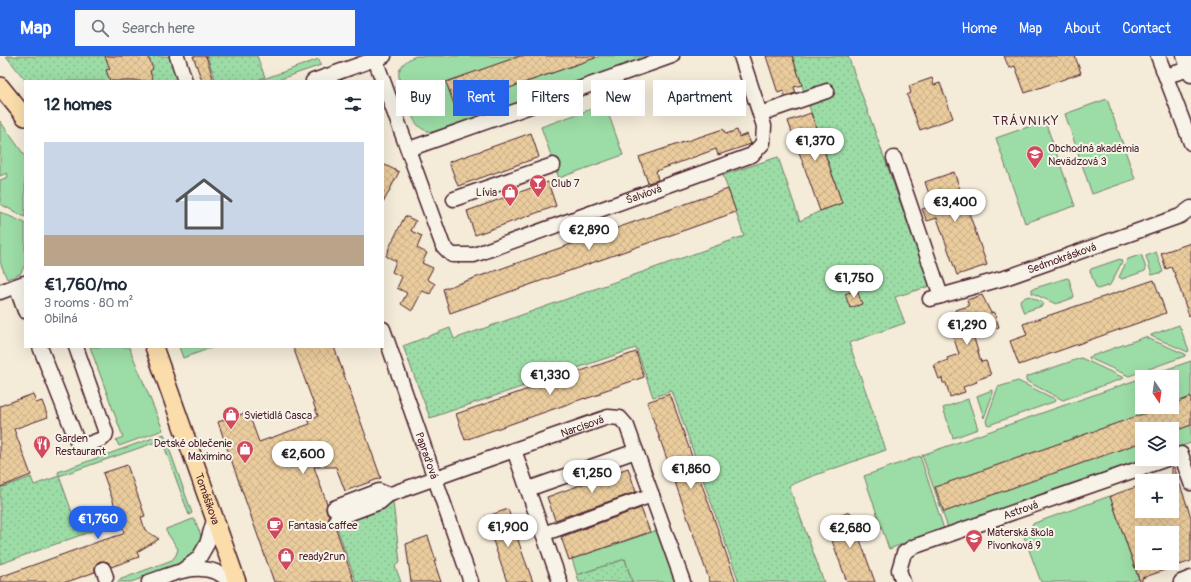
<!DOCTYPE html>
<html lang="en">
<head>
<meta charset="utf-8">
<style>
	body { margin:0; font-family:Pangolin,sans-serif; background:#f6f6f7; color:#1f2937; height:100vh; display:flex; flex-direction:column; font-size:15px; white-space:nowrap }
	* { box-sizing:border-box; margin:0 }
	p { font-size:13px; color:#747a83 }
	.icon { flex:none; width:22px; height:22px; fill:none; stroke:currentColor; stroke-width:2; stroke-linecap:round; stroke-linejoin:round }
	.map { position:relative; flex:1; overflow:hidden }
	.side { position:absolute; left:24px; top:24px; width:360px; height:268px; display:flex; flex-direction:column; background:#fff; border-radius:0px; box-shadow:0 4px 16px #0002 }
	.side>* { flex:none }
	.top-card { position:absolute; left:396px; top:24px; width:380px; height:36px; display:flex; gap:8px }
	.needle { width:26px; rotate:167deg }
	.fabs { position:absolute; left:1135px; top:314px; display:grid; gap:8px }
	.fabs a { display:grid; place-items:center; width:44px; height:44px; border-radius:0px; background:#fff; box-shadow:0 4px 16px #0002; font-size:20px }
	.price { position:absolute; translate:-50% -34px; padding:0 9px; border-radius:14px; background:#fff; color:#222; font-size:13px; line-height:26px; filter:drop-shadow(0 1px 2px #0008) }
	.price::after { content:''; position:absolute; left:50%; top:24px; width:12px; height:9px; margin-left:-6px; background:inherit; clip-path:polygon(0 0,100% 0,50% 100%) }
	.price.active { background:#2563eb; color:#fff }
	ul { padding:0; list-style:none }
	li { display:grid; align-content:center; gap:8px; height:212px; padding:0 20px }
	li span { display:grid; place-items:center; height:124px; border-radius:0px; color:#555 }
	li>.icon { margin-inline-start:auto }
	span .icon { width:72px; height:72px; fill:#fffc; stroke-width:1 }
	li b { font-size:17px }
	h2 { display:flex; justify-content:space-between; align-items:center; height:48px; padding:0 20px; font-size:17px }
	.chip { padding:0 14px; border-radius:0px; background:#fff; box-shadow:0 4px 16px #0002; font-size:14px; line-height:36px }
	.chip.active { background:#2563eb; color:#fff }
	header { display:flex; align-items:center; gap:24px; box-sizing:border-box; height:56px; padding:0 20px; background:#2563eb; color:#fff }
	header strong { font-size:19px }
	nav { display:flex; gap:22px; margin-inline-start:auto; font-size:14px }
	.search { width:280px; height:36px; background:#f6f6f7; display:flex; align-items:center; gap:10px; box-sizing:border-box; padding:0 14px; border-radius:0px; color:#747a83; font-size:15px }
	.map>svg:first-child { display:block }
	.grass { fill:#9cdca6; stroke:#737e68 }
	.park { fill:url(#park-dots); stroke:#737e68 }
	.building { fill:url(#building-cross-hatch); stroke:#4a1f2b; fill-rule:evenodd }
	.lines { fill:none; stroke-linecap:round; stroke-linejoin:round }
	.minor-casing { stroke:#4a1f2b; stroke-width:17 }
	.major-casing { stroke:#4a1f2b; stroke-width:20 }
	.minor { stroke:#f7f3e8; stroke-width:14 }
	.major { stroke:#fbddab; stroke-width:17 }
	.labels { text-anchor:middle; stroke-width:4; stroke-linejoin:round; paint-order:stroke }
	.poi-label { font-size:11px; fill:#4a1f2b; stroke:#f7f3e8; text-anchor:start }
	.street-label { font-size:11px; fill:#4a1f2b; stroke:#f7f3e8 }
	.quarter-label { font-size:13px; letter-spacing:1px; fill:#4a1f2b; stroke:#f7f3e8 }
</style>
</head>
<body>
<header>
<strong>Map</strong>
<div class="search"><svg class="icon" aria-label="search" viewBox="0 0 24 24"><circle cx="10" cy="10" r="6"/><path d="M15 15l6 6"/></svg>Search here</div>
<nav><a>Home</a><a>Map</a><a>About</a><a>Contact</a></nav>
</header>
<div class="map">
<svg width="1191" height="526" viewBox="0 0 1191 526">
	<defs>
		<pattern id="park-dots" width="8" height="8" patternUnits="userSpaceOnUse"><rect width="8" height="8" fill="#9cdca6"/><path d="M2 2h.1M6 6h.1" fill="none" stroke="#88bc8f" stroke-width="1.8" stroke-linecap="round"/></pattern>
		<pattern id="building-cross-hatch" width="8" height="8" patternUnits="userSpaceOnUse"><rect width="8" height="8" fill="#eacc9d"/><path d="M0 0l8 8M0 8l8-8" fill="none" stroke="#caaf87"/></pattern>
	</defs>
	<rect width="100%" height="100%" fill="#f4ebd9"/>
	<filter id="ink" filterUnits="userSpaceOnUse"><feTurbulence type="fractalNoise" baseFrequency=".025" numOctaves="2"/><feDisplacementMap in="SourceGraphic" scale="8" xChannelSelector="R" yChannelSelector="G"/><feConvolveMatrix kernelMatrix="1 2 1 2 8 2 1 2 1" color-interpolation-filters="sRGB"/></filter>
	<g filter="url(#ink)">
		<!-- grass -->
		<path class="grass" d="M416,0H520L526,26L600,0H650L433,76C426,75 422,74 417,68C411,62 397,24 399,16C401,8 408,3 416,0Z
			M319,3L321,9L275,25H258Z
			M1107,43L1135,123L1092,138L1065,58Z
			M605,48L623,99L559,122L541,71Z
			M0,65L25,100V161L0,148V124L8,121L7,117L0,120Z
			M1045,65L1075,150L1025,167L996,82Z
			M0,156L25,167V209L20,218L7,223L0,206Z
			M1156,196L1163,216L1152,219L1146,200Z
			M1140,199L1142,200L1146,213L1145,215L1122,223L1119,221L1128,203Z
			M1120,203L1122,206L1110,229L1098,233L1096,232L1090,215L1091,213Z
			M1067,222L1069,223L1074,240L1073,242L1056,248L1032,237V233Z
			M1029,240L1043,247L1042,250L1024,256L1023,255L1020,245L1021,243Z
			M1179,269L1189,294L1188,296L1151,280V279Z
			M1145,281L1185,298V300L1129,320L1089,302V301Z
			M90,291H129L163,374L119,390L116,384L123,381Z
			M179,291H214L183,302Z
			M1081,302L1124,322L1063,344L1026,325V321Z
			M1191,305V387L1172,393V373H1142V403H1145L948,472L922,399L1142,322V351H1172V321H1144Z
			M1018,325L1055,343L1056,345L989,369L987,368L986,365L998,331Z
			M992,334V340L984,362L977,340Z
			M968,343L978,373L953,382L943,352Z
			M164,378L192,457L189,459L162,384L59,420L58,416Z
			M920,400L944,473L889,493L864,420Z
			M1110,440L1139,523L1131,526H1041L1023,478L1034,474L1032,468Z
			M193,463L195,464L204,488L191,505L131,526H117L119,524L172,504L176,499L178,493L166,475V473Z
			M661,473L681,526H632L625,503L577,519L572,503Z"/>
		<!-- park -->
		<path class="park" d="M6,0H169L178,25H26Z
			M207,0H257L265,21L255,25H216Z
			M792,0H848L930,230L895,241L905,267L849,287L886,394L810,421L789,430L824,526H739L672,335L653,341L636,292L430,362L403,290L450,272L454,283L744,180L723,119L778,101L800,165L820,155L842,147Z
			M59,420L76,467L105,457L109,469L0,508V432L31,421L34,429Z
			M393,446L400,506L395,510L401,526H356L335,466Z
			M625,503L632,526H579L577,519Z"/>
		<!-- building -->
		<path class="building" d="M105,0H148L153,13L150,15L153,25H110L106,14L110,13Z
			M193,0H206L214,25H202Z
			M520,0H595V2L455,51L446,26Z
			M766,0H792L802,29L794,31L796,37L785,40L783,35L778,37Z
			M1004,0H1075L1081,17L1025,37L1015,10L1009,12Z
			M932,22L934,29L940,27L953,62L920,74L907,39L911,37L909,30Z
			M811,57L842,147L820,155L788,65Z
			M723,73L726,78L737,74L739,81L747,78L751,88L718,99L716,93L656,115L658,124L648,127L639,101Z
			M531,77L539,101L458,130L449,106Z
			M383,108L399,116L383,147Z
			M954,116L962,139L968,137L972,149L967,151L987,209L957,219L937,162L927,165L922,153L933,150L925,126Z
			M548,126L556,150L475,179L467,155Z
			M728,133L736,156L450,257L443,233Z
			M405,160L416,165L411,175L422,180L417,192L427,197L422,207L433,212L427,223L435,228L430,238L422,235L412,255L401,248L407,237L397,232L402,221L392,216L396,205L386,200L389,194H388Z
			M1191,187V260H1189L1174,216H1173L1171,211L1166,213L1161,197Z
			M1154,224L1166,257L1019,309L1010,285L1027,279L1023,268Z
			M857,234L862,248L850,252L845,238Z
			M982,239L991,257L994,256L999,271L985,276L986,278L974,282L981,306L986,305L991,319L976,324L977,326L963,331L965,336L950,341L946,327H943L942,322L939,323L934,309L948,304L947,302L959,298L951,274L947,275L942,261L956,257L955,254L969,250L967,244Z
			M293,291H334L381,422L345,435L336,411H314L327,448L326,455L329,459V465L331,468L335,470L354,526H274L218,366L248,356L259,386L310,368L308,363L318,360Z
			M636,296L644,321L600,336V338L585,343V342L465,384L456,358Z
			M33,338L36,347L42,345L48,361L14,373L31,419L0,431V350Z
			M670,338L718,474L736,526H710L647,346Z
			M1191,341V369L1172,376V373H1142V386L944,456L935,431L1163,351H1172V348Z
			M127,409L145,460L141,461L145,474L159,483L137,496L139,501L111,511L108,506L100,505L96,508L95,512V516L67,526H0V521L100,485L123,478L124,476L103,417Z
			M1172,411H1174L1191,461V505L1142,522V525L1140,526L1110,440L1136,431L1142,447V455H1172ZM1142,477H1172V490L1178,507H1142Z
			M628,412L636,436L555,464L547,441Z
			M641,452L650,476L569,504L561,481Z
			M508,453L523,499L533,526H507L485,461Z
			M850,456L875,526H847L825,465Z
			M428,480L436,505H434L441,526H411L406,488Z"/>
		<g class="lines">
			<!-- minor casing -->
			<g class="minor-casing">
				<g id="minor">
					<path d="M177,0L185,25"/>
					<path d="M1158,0L1191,87"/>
					<path d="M1184,0L1191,19"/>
					<path id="s1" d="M375,3L443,190L452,199H474L752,99L763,87L764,70L741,0"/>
					<path d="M1166,20L1189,13"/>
					<path d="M313,25L384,0"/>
					<path d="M760,58L827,35"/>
					<path d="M409,93L672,0"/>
					<path d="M894,102L941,240"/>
					<path d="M454,143L553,109"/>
					<path d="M16,230L25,255"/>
					<path d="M0,236L24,227"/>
					<path id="s2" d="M930,243L1008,221L1180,160L1191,152"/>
					<path id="s3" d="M383,273L471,526"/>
					<path d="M40,291L77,385L83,390L102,383L105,380L106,377L76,291"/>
					<path d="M1181,398L1191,427"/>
					<path d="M528,433L636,395"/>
					<path d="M334,452L379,435L388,439L514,394"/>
					<path d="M337,462L380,446L388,439"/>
					<path d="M543,478L652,439"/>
					<path d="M103,513L106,521"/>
					<path d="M183,514L199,502L207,488L215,461"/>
					<path d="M149,526C170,519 193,507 216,516C221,518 227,523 232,526"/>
					<path id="s4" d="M560,526L514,394L608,361L620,362L627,370L683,526"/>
					<path id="s5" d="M903,526L899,514L904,497L913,491L1167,403"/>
					<path d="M1181,526L1191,522"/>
				</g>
			</g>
			<!-- major casing -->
			<g class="major-casing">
				<g id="major">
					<path d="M0,30L25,61"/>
					<path id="s6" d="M154,291L237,526"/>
				</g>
			</g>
			<!-- minor -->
			<use href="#minor" class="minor"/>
			<!-- major -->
			<use href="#major" class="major"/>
		</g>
	</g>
	<!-- icons -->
	<defs>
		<g id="school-pin" transform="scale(0.9)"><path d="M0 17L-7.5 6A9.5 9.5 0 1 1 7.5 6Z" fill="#d1495b" stroke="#f7f3e8"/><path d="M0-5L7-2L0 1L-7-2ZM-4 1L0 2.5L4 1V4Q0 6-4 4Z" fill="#fff"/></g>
		<g id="bar-pin" transform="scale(0.9)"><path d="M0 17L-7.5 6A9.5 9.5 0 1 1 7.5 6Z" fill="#d1495b" stroke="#f7f3e8"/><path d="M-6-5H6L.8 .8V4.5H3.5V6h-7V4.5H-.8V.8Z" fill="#fff"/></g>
		<g id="shop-pin" transform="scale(0.9)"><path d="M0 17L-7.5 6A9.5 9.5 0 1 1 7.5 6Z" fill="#d1495b" stroke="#f7f3e8"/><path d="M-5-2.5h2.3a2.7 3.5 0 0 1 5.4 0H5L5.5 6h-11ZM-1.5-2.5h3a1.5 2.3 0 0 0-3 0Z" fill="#fff"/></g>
		<g id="restaurant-pin" transform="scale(0.9)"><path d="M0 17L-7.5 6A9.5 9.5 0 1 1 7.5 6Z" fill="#d1495b" stroke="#f7f3e8"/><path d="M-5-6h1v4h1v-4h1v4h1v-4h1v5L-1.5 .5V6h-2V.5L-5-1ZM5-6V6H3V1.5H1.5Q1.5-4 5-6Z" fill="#fff"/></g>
		<g id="cafe-pin" transform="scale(0.9)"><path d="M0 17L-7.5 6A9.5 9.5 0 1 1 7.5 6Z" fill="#d1495b" stroke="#f7f3e8"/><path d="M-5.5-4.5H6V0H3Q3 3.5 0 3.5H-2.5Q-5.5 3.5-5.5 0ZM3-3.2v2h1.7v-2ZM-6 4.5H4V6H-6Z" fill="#fff"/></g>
	</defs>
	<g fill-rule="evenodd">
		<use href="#school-pin" x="1035" y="98"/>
		<use href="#bar-pin" x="538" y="127"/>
		<use href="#shop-pin" x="510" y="136"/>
		<use href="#shop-pin" x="231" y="359"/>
		<use href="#restaurant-pin" x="42" y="388"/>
		<use href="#shop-pin" x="245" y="393"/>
		<use href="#cafe-pin" x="275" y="469"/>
		<use href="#school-pin" x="974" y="482"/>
		<use href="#shop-pin" x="286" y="500"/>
	</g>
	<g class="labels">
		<!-- poi labels -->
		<g class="poi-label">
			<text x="1048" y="96">Obchodná akadémia<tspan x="1048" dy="13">Nevädzová 3</tspan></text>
			<text x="551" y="131">Club 7</text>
			<text x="497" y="140" text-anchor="end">Lívia</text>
			<text x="244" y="363">Svietidlá Casca</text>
			<text x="55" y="386">Garden<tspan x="55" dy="13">Restaurant</tspan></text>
			<text x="232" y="391" text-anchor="end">Detské oblečenie<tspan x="232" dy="13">Maximino</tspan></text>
			<text x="288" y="473">Fantasia caffee</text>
			<text x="987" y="480">Materská škola<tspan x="987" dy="13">Pivonková 9</tspan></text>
			<text x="299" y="504">ready2run</text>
		</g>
		<!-- street labels -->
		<g class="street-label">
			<text dy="4" stroke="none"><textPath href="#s1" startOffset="414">Šalviová</textPath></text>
			<text dy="4" stroke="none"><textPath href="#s2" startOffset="138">Sedmokrásková</textPath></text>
			<text dy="4" stroke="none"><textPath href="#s4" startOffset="212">Narcisová</textPath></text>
			<text dy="4" stroke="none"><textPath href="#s3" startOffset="134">Papraďová</textPath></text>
			<text dy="4" stroke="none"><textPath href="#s6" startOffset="161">Tomášikova</textPath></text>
			<text dy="4" stroke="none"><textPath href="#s5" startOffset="155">Astrová</textPath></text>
		</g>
		<!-- quarter labels -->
		<g class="quarter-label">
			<text x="1026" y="69">TRÁVNIKY</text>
		</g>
	</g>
</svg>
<div class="fabs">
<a><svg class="needle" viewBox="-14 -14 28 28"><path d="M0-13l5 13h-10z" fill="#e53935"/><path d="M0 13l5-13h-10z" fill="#747a83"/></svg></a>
<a><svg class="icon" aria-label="layers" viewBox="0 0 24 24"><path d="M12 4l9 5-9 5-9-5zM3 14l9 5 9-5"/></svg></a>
<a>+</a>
<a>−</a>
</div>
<b class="price" style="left:815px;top:106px">€1,370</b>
<b class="price" style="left:955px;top:167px">€3,400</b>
<b class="price" style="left:589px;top:195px">€2,890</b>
<b class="price" style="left:854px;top:243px">€1,750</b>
<b class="price" style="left:967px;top:290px">€1,290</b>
<b class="price" style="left:550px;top:340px">€1,330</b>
<b class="price" style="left:303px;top:419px">€2,600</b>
<b class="price" style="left:691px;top:434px">€1,860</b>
<b class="price" style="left:592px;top:438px">€1,250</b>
<b class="price active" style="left:98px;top:484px">€1,760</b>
<b class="price" style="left:508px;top:492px">€1,900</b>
<b class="price" style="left:850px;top:493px">€2,680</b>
<div class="top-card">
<a class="chip">Buy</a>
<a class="chip active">Rent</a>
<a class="chip">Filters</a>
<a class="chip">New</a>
<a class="chip">Apartment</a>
</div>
<section class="side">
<h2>12 homes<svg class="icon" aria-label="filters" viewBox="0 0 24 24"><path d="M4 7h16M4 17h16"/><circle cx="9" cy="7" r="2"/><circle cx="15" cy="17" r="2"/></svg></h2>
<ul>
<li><span style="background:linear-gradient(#c9d6e8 75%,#b9a48a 0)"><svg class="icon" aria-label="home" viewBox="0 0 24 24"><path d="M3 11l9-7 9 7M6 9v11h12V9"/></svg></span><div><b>€1,760/mo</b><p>3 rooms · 80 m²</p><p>Obilná</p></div></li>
</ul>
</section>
</div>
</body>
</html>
